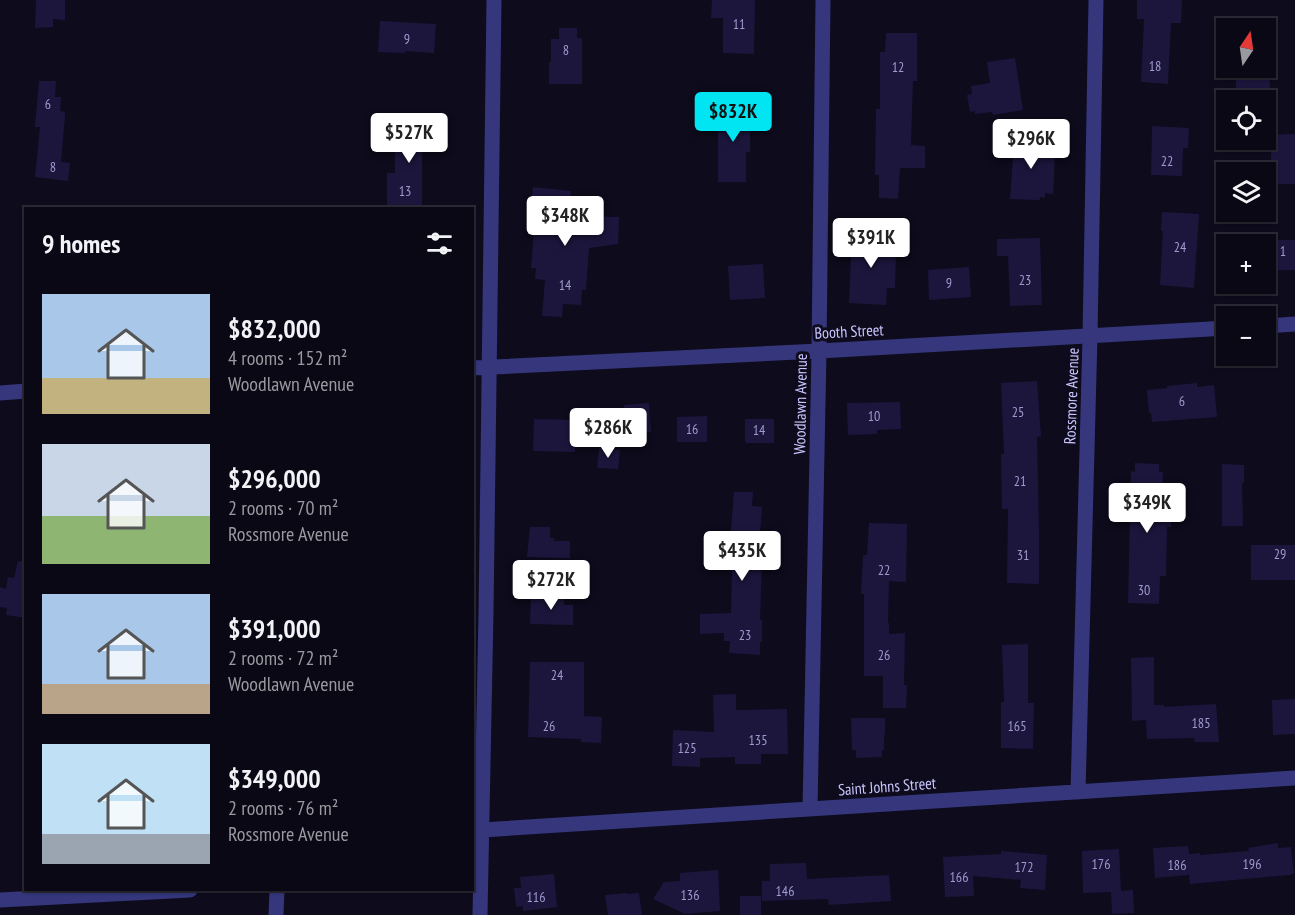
<!DOCTYPE html>
<html lang="en">
<head>
<meta charset="utf-8">
<style>
	body { margin:0; font-family:"PT Sans Narrow",sans-serif; background:#181622; color:#f1f3f6; height:100vh; display:flex; flex-direction:column; font-size:22px; white-space:nowrap }
	* { box-sizing:border-box; margin:0 }
	p { font-size:20px; color:#999aa0 }
	.icon { flex:none; width:33px; height:33px; fill:none; stroke:currentColor; stroke-width:2; stroke-linecap:round; stroke-linejoin:round }
	.map { position:relative; flex:1; overflow:hidden }
	.side { position:absolute; left:24px; top:207px; width:450px; height:684px; display:flex; flex-direction:column; background:#0a0815; border-radius:0px; box-shadow:0 2px 4px #0004,0 0 0 2px #2a2934 }
	.side>* { flex:none }
	.needle { width:39px; rotate:13deg }
	.tools { position:absolute; left:1216px; top:18px; display:grid; gap:12px }
	.tools a { display:grid; place-items:center; width:60px; height:60px; border-radius:0px; background:#0a0815; box-shadow:0 2px 4px #0004,0 0 0 2px #2a2934; font-size:30px }
	.price { position:absolute; translate:-50% -51px; padding:0 14px; border-radius:6px; background:#fff; color:#222; font-size:20px; line-height:39px; filter:drop-shadow(0 2px 3px #0008) }
	.price::after { content:''; position:absolute; left:50%; top:36px; width:18px; height:14px; margin-left:-9px; background:inherit; clip-path:polygon(0 0,100% 0,50% 100%) }
	.price.active { background:#00e5f1; color:#111 }
	ul { padding:0; list-style:none }
	li { display:flex; align-items:center; gap:18px; height:150px; padding:0 18px }
	li span { display:grid; place-items:center; flex:none; width:168px; height:120px; border-radius:0px; color:#555 }
	li>.icon { margin-inline-start:auto }
	span .icon { width:72px; height:72px; fill:#fffc; stroke-width:1 }
	li b { font-size:26px }
	h2 { display:flex; justify-content:space-between; align-items:center; height:72px; padding:0 18px; font-size:26px }
	.map>svg:first-child { display:block }
	.building { fill:#1c163d }
	.lines { fill:none; stroke-linecap:round; stroke-linejoin:round }
	.street { stroke:#35367c; stroke-width:15 }
	.labels { text-anchor:middle; stroke-width:6; stroke-linejoin:round; paint-order:stroke }
	.number-label { font-size:14px; fill:#9e9ace }
	.street-label { font-size:16px; fill:#c9c6ff; stroke:#0d0b1c }
</style>
</head>
<body>
<div class="map">
<svg width="1295" height="915" viewBox="0 0 1295 915">
	<rect width="100%" height="100%" fill="#0d0b1c"/>
	<!-- building -->
	<path class="building" d="M36,0H65V20L53,19V27L35,28Z
		M712,0H755L754,54L723,53V18H711Z
		M1137,0H1182L1181,23H1171L1168,84L1141,82L1144,19H1137Z
		M380,21L436,24L434,53L405,51V53L378,52Z
		M559,28H577V38H582V84H549V62H551V39H559Z
		M886,33H917V81H913L911,145L925,146V168H900L898,199L879,198V175H875L876,109H880V52H885Z
		M1015,58L1023,110L993,115L992,112L975,114V111L970,112L967,95L972,94L971,86L990,83L987,62Z
		M1235,68H1269L1270,88L1256,89V100H1237Z
		M39,81H56L55,97H61L60,111L65,112V116L61,162L70,163L68,181L35,177L40,127H35Z
		M718,105L748,106V119H750V152H746V182H718Z
		M395,121L434,122V148L422,147V208H387V173H395Z
		M1152,126L1189,128L1188,148H1183L1182,176L1151,175Z
		M1295,134V184H1276V179H1272L1270,135Z
		M1006,140L1045,142V153H1055L1053,194L1045,193V198L1040,197V200L1010,199L1013,158L1005,157Z
		M533,187L571,191L570,201H574V207H579L578,216L619,217L618,244L589,248L586,290H582L581,305L563,304L562,317L542,316L545,280L535,279L536,268H531L535,218H530Z
		M1162,212L1199,214L1194,288L1160,285L1163,231H1161Z
		M852,233L888,234L887,255L896,256L895,288H887L886,305L849,303Z
		M1040,238L1042,305L1010,306L1008,256H997V239Z
		M1270,240H1295V270H1278V261L1271,262Z
		M763,264L765,298L730,300L728,266Z
		M969,267L971,297L929,300L928,270Z
		M1037,381L1041,436L1037,437L1039,534V584L1007,583L1008,509H1002L1001,454H1004L1001,383Z
		M1197,383V387L1214,385L1217,417L1152,422L1151,413H1149L1147,390L1167,388V386Z
		M900,402L901,429L877,430V434L848,435L847,403Z
		M649,403L651,432L626,434L624,405Z
		M707,416V442H677V417Z
		M534,419L576,420L575,452L533,451Z
		M745,419H774V443H746V441H745Z
		M599,448L620,450L618,469L597,468Z
		M1135,463L1159,464V472H1163L1162,501H1171V527H1167L1166,576H1160L1159,604L1128,603L1131,471L1135,472Z
		M1222,464L1244,465V483H1242L1243,526H1222Z
		M734,492H753L752,506L762,507L758,560H762L760,620H762V642H760V655L729,653L730,641H724V633L700,634V614L731,613L732,566H728Z
		M869,523L907,524L906,582L889,581L888,623H889V634L905,633L904,685H907L906,708H883V676H864V594H861L863,555H867Z
		M530,527H550V538H554V541H570V558L527,557Z
		M1251,545H1295V580H1251Z
		M18,561L26,562V618L6,615L7,608L0,607V587L6,589L8,577L14,578Z
		M531,596L564,597V605H573V625L530,624Z
		M1028,644V703H1034L1033,749L1001,748V702H1004L1002,645Z
		M1154,657V705H1164V707L1216,704L1219,742H1195L1194,738L1147,739L1146,720L1132,721L1131,658Z
		M530,662H584V716L602,717L601,743L581,742V739L528,737Z
		M736,694V710L787,709L788,754H761V764H735V757L700,758V767L672,766L673,730L714,732L713,695Z
		M1295,699V734L1273,735L1272,700Z
		M851,718H885V735H884V750H882V757L856,758V750H852Z
		M1278,843V848L1291,847L1294,873L1290,875L1190,884L1189,875L1155,878L1153,848L1188,846L1189,854L1200,853V855L1249,851L1248,848Z
		M1119,849L1121,891L1133,890L1134,913L1112,914L1111,892L1083,893L1082,851Z
		M1001,851L1047,855L1045,890L1020,888L1021,880L973,876L974,896L945,897L943,857L1001,854Z
		M806,863L807,879L889,875L891,901L829,905L828,899L762,901V881H770V864Z
		M718,870L720,911L685,914L653,899L664,882L680,881V873Z
		M554,874L557,907L523,911V906L516,907L514,888H521L520,877Z
		M627,893V894L639,893L642,915H608L605,895Z
		M740,896H761V915H740Z"/>
	<g class="lines">
		<!-- street -->
		<path class="street" d="M1266,326L1295,324
			M472,368L819,351L1227,328
			M0,393L26,391
			M1078,792L1090,336L1096,0
			M810,809L819,351L823,0
			M482,830L1295,778
			M0,900L190,890
			M276,915L277,890
			M480,915L486,613L494,0"/>
	</g>
	<g class="labels">
		<!-- number labels -->
		<g class="number-label">
			<text x="739" y="29">11</text>
			<text x="407" y="44">9</text>
			<text x="566" y="55">8</text>
			<text x="1155" y="71">18</text>
			<text x="898" y="72">12</text>
			<text x="48" y="109">6</text>
			<text x="1167" y="166">22</text>
			<text x="53" y="172">8</text>
			<text x="405" y="196">13</text>
			<text x="1180" y="252">24</text>
			<text x="1283" y="256">1</text>
			<text x="1025" y="285">23</text>
			<text x="949" y="288">9</text>
			<text x="565" y="290">14</text>
			<text x="1182" y="406">6</text>
			<text x="1018" y="417">25</text>
			<text x="874" y="421">10</text>
			<text x="692" y="434">16</text>
			<text x="759" y="435">14</text>
			<text x="1020" y="486">21</text>
			<text x="1280" y="559">29</text>
			<text x="1023" y="560">31</text>
			<text x="884" y="575">22</text>
			<text x="1144" y="595">30</text>
			<text x="745" y="640">23</text>
			<text x="884" y="660">26</text>
			<text x="557" y="680">24</text>
			<text x="1201" y="728">185</text>
			<text x="549" y="731">26</text>
			<text x="1017" y="731">165</text>
			<text x="758" y="745">135</text>
			<text x="687" y="753">125</text>
			<text x="1101" y="869">176</text>
			<text x="1252" y="869">196</text>
			<text x="1177" y="870">186</text>
			<text x="1024" y="872">172</text>
			<text x="959" y="882">166</text>
			<text x="785" y="896">146</text>
			<text x="690" y="900">136</text>
			<text x="536" y="902">116</text>
		</g>
		<!-- street labels -->
		<g class="street-label">
			<text transform="translate(849 331) rotate(-3)" y="6">Booth Street</text>
			<text transform="translate(1071 396) rotate(-88)" y="6">Rossmore Avenue</text>
			<text transform="translate(800 404) rotate(-89)" y="6">Woodlawn Avenue</text>
			<text transform="translate(887 786) rotate(-4)" y="6">Saint Johns Street</text>
		</g>
	</g>
</svg>
<div class="tools">
<a><svg class="needle" viewBox="-14 -14 28 28"><path d="M0-13l5 13h-10z" fill="#e53935"/><path d="M0 13l5-13h-10z" fill="#999aa0"/></svg></a>
<a><svg class="icon" aria-label="locate" viewBox="0 0 24 24"><circle cx="12" cy="12" r="6"/><path d="M12 2v4M12 18v4M2 12h4M18 12h4"/></svg></a>
<a><svg class="icon" aria-label="layers" viewBox="0 0 24 24"><path d="M12 4l9 5-9 5-9-5zM3 14l9 5 9-5"/></svg></a>
<a>+</a>
<a>−</a>
</div>
<b class="price active" style="left:733px;top:143px">$832K</b>
<b class="price" style="left:409px;top:164px">$527K</b>
<b class="price" style="left:1031px;top:170px">$296K</b>
<b class="price" style="left:565px;top:247px">$348K</b>
<b class="price" style="left:871px;top:269px">$391K</b>
<b class="price" style="left:608px;top:459px">$286K</b>
<b class="price" style="left:1147px;top:534px">$349K</b>
<b class="price" style="left:742px;top:582px">$435K</b>
<b class="price" style="left:551px;top:611px">$272K</b>
<section class="side">
<h2>9 homes<svg class="icon" aria-label="filters" viewBox="0 0 24 24"><path d="M4 7h16M4 17h16"/><circle cx="9" cy="7" r="2"/><circle cx="15" cy="17" r="2"/></svg></h2>
<ul>
<li><span style="background:linear-gradient(#a9c7e8 70%,#c2b280 0)"><svg class="icon" aria-label="home" viewBox="0 0 24 24"><path d="M3 11l9-7 9 7M6 9v11h12V9"/></svg></span><div><b>$832,000</b><p>4 rooms · 152 m²</p><p>Woodlawn Avenue</p></div></li>
<li><span style="background:linear-gradient(#c9d6e8 60%,#8fb573 0)"><svg class="icon" aria-label="home" viewBox="0 0 24 24"><path d="M3 11l9-7 9 7M6 9v11h12V9"/></svg></span><div><b>$296,000</b><p>2 rooms · 70 m²</p><p>Rossmore Avenue</p></div></li>
<li><span style="background:linear-gradient(#a9c7e8 75%,#b9a48a 0)"><svg class="icon" aria-label="home" viewBox="0 0 24 24"><path d="M3 11l9-7 9 7M6 9v11h12V9"/></svg></span><div><b>$391,000</b><p>2 rooms · 72 m²</p><p>Woodlawn Avenue</p></div></li>
<li><span style="background:linear-gradient(#bfe0f5 75%,#9aa5b1 0)"><svg class="icon" aria-label="home" viewBox="0 0 24 24"><path d="M3 11l9-7 9 7M6 9v11h12V9"/></svg></span><div><b>$349,000</b><p>2 rooms · 76 m²</p><p>Rossmore Avenue</p></div></li>
</ul>
</section>
</div>
</body>
</html>
